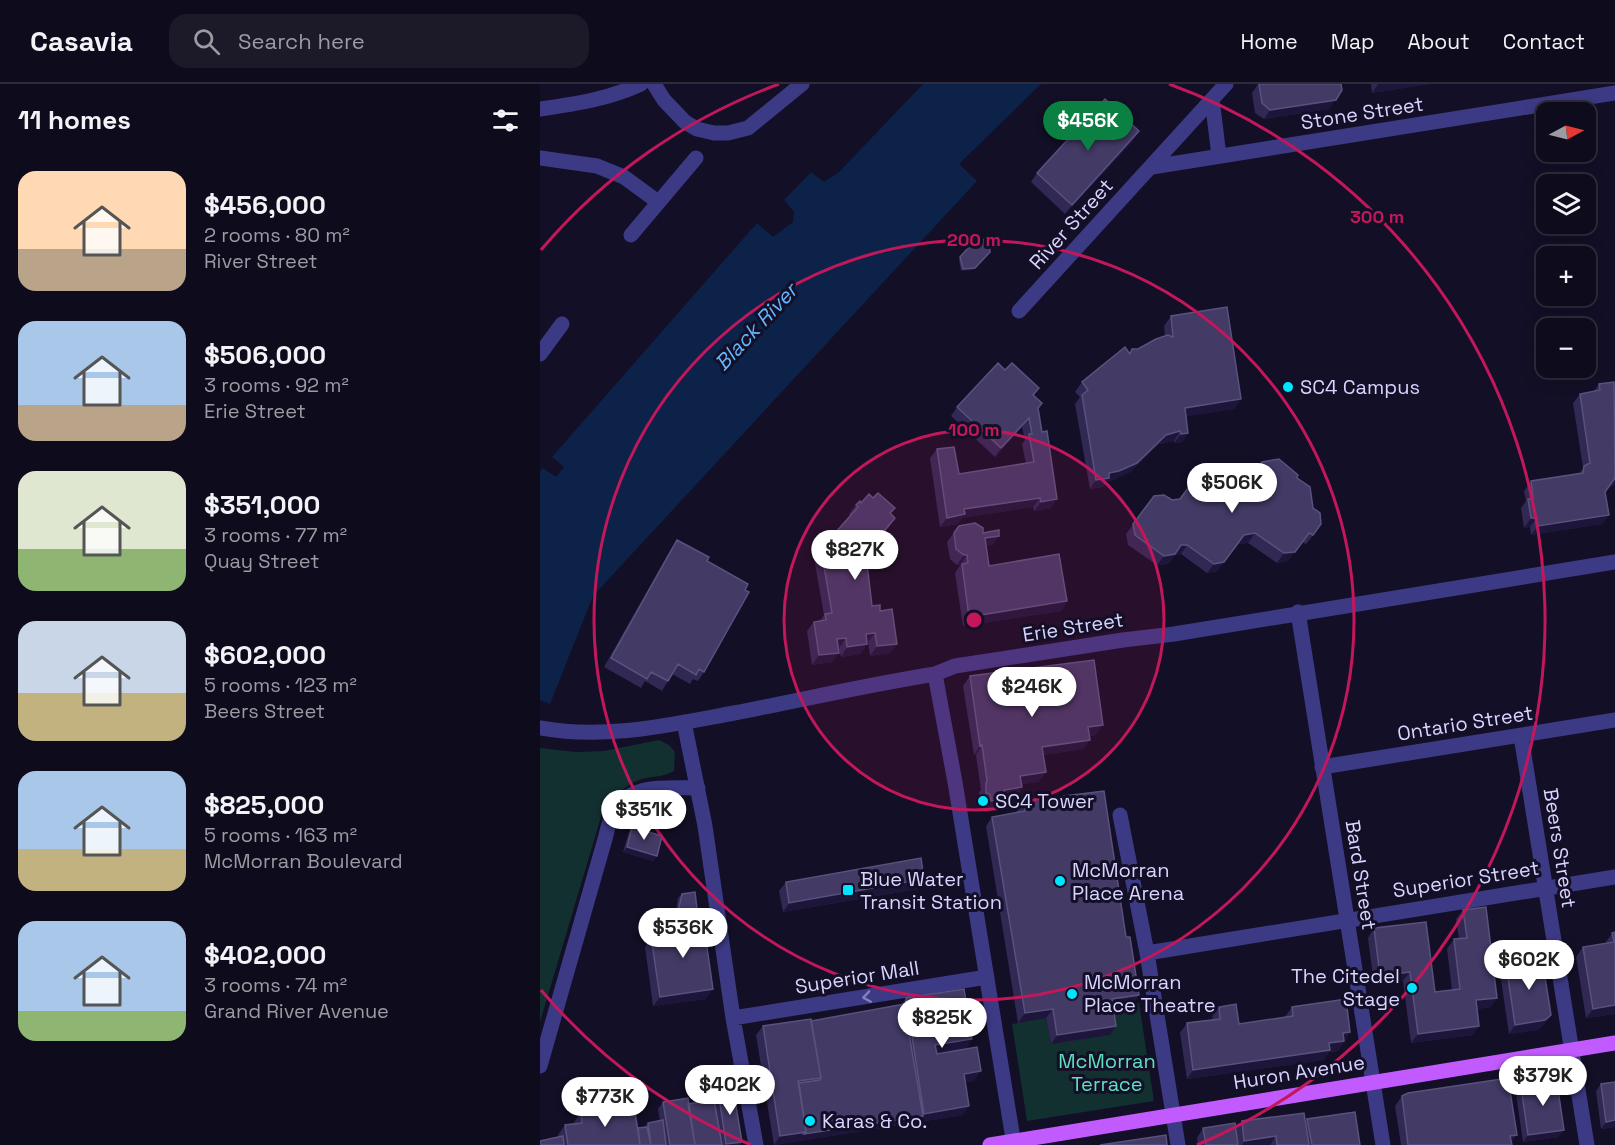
<!DOCTYPE html>
<html lang="en">
<head>
<meta charset="utf-8">
<style>
	body { margin:0; font-family:"Space Grotesk",sans-serif; background:#1c1929; color:#f1f3f6; height:100vh; display:flex; flex-direction:column; font-size:22px; white-space:nowrap }
	* { box-sizing:border-box; margin:0 }
	p { font-size:20px; color:#9b9ba3 }
	.icon { flex:none; width:33px; height:33px; fill:none; stroke:currentColor; stroke-width:2; stroke-linecap:round; stroke-linejoin:round }
	.map { position:relative; flex:1; overflow:hidden }
	.drawer { display:flex; flex-direction:column; background:#0e0b1c; width:540px }
	.drawer>* { flex:none }
	.needle { width:39px; rotate:83deg }
	.buttons { position:absolute; left:996px; top:18px; display:grid; gap:12px }
	.buttons a { display:grid; place-items:center; width:60px; height:60px; border-radius:12px; background:#0e0b1c; box-shadow:0 3px 15px #0003,0 0 0 2px #2e2b3b; font-size:30px }
	.price { position:absolute; translate:-50% -51px; padding:0 14px; border-radius:21px; background:#fff; color:#222; font-size:20px; line-height:39px; filter:drop-shadow(0 2px 3px #0008) }
	.price::after { content:''; position:absolute; left:50%; top:36px; width:18px; height:14px; margin-left:-9px; background:inherit; clip-path:polygon(0 0,100% 0,50% 100%) }
	.price.current { background:#0b8043; color:#fff }
	ul { padding:0; list-style:none }
	li { display:flex; align-items:center; gap:18px; height:150px; padding:0 18px }
	li span { display:grid; place-items:center; flex:none; width:168px; height:120px; border-radius:18px; color:#555 }
	li>.icon { margin-inline-start:auto }
	span .icon { width:72px; height:72px; fill:#fffc; stroke-width:1 }
	li b { font-size:26px }
	h2 { display:flex; justify-content:space-between; align-items:center; height:72px; padding:0 18px; font-size:26px }
	header { display:flex; align-items:center; gap:36px; box-sizing:border-box; height:84px; padding:0 30px; background:#0e0b1c; border-bottom:2px solid #2e2b3b }
	header strong { font-size:28px }
	nav { display:flex; gap:33px; margin-inline-start:auto; font-size:21px }
	.search { width:420px; height:54px; background:#1c1929; display:flex; align-items:center; gap:15px; box-sizing:border-box; padding:0 21px; border-radius:18px; color:#9b9ba3; font-size:22px }
	main { display:flex; flex:1; min-height:0 }
	.map>svg:first-child { display:block }
	.green { fill:#12302f }
	.water { fill:#0c2248 }
	.lines { fill:none; stroke-linecap:round; stroke-linejoin:round }
	.minor { stroke:#3d3a85; stroke-width:15 }
	.major { stroke:#c25bff; stroke-width:15 }
	.wall { fill:#312854 }
	.shaded-wall { fill:#1d163a }
	.building { fill:#433a66; stroke:#5a527e; stroke-width:1.5 }
	.oneway { stroke:#837fbc }
	.ring { fill:none; stroke:#c2185b; stroke-width:3 }
	.poi-dot { fill:#00e5ff; stroke:#130f26; stroke-width:2 }
	.labels { text-anchor:middle; stroke-width:6; stroke-linejoin:round; paint-order:stroke }
	.street-label { font-size:20px; fill:#d9d4ff; stroke:#130f26 }
	.poi-label { font-size:20px; fill:#d9d4ff; stroke:#130f26; text-anchor:start }
	.park-label { font-size:20px; fill:#5fe0c0; stroke:#130f26 }
	.water-label { font-size:21px; font-style:italic; fill:#62b6ff; stroke:#130f26 }
	.centre { fill:#c2185b; stroke:#130f26; stroke-width:3 }
	.ring-label { font-size:18px; text-anchor:middle; font-weight:bold; fill:#c2185b; stroke:#130f26; stroke-width:6; stroke-linejoin:round; paint-order:stroke }
</style>
</head>
<body>
<header>
<strong>Casavia</strong>
<div class="search"><svg class="icon" aria-label="search" viewBox="0 0 24 24"><circle cx="10" cy="10" r="6"/><path d="M15 15l6 6"/></svg>Search here</div>
<nav><a>Home</a><a>Map</a><a>About</a><a>Contact</a></nav>
</header>
<main>
<section class="drawer">
<h2>11 homes<svg class="icon" aria-label="filters" viewBox="0 0 24 24"><path d="M4 7h16M4 17h16"/><circle cx="9" cy="7" r="2"/><circle cx="15" cy="17" r="2"/></svg></h2>
<ul>
<li><span style="background:linear-gradient(#ffd9b3 65%,#b9a48a 0)"><svg class="icon" aria-label="home" viewBox="0 0 24 24"><path d="M3 11l9-7 9 7M6 9v11h12V9"/></svg></span><div><b>$456,000</b><p>2 rooms · 80 m²</p><p>River Street</p></div></li>
<li><span style="background:linear-gradient(#a9c7e8 70%,#b9a48a 0)"><svg class="icon" aria-label="home" viewBox="0 0 24 24"><path d="M3 11l9-7 9 7M6 9v11h12V9"/></svg></span><div><b>$506,000</b><p>3 rooms · 92 m²</p><p>Erie Street</p></div></li>
<li><span style="background:linear-gradient(#dfe7d0 65%,#8fb573 0)"><svg class="icon" aria-label="home" viewBox="0 0 24 24"><path d="M3 11l9-7 9 7M6 9v11h12V9"/></svg></span><div><b>$351,000</b><p>3 rooms · 77 m²</p><p>Quay Street</p></div></li>
<li><span style="background:linear-gradient(#c9d6e8 60%,#c2b280 0)"><svg class="icon" aria-label="home" viewBox="0 0 24 24"><path d="M3 11l9-7 9 7M6 9v11h12V9"/></svg></span><div><b>$602,000</b><p>5 rooms · 123 m²</p><p>Beers Street</p></div></li>
<li><span style="background:linear-gradient(#a9c7e8 65%,#c2b280 0)"><svg class="icon" aria-label="home" viewBox="0 0 24 24"><path d="M3 11l9-7 9 7M6 9v11h12V9"/></svg></span><div><b>$825,000</b><p>5 rooms · 163 m²</p><p>McMorran Boulevard</p></div></li>
<li><span style="background:linear-gradient(#a9c7e8 75%,#8fb573 0)"><svg class="icon" aria-label="home" viewBox="0 0 24 24"><path d="M3 11l9-7 9 7M6 9v11h12V9"/></svg></span><div><b>$402,000</b><p>3 rooms · 74 m²</p><p>Grand River Avenue</p></div></li>
</ul>
</section>
<div class="map">
<svg width="1075" height="1061" viewBox="0 0 1075 1061">
	<rect width="100%" height="100%" fill="#130f26"/>
	<!-- green -->
	<path class="green" d="M119,656L129,661L135,668L134,687C123,693 114,692 102,695C87,699 76,712 64,723L0,938V664L36,668L64,667Z
		M599,919L614,1017L487,1037L472,940L506,934L511,960L565,925Z"/>
	<!-- water -->
	<path class="water" d="M383,0H501L419,80L437,97L53,512L10,620L0,616V387L3,384L16,393L24,383L12,373L217,139L233,153L253,138L254,128L244,116L271,88L284,98L299,88Z"/>
	<g class="lines">
		<!-- minor -->
		<path class="minor" d="M114,0L124,16L145,38L157,45L174,49H188L208,44L262,0
			M672,15L679,72
			M0,25C35,20 69,15 101,0
			M0,74L57,82L84,93L118,118
			M612,83L1075,9
			M91,151L156,74
			M479,227L686,0
			M0,270L22,240
			M758,528L843,1061
			M395,590L415,698L474,1061
			M144,638L165,742L193,934L216,1061
			M0,644C65,656 129,641 194,629C261,616 327,601 395,590L415,582L583,556L634,550L1075,478
			M981,652L1047,1061
			M782,683L1075,636
			M580,731L607,869L638,1061
			M607,869L1075,793
			M193,934L447,893
			M0,982L65,755C68,744 70,732 77,723C95,699 132,704 158,704"/>
		<!-- major -->
		<path class="major" d="M450,1061L1075,959"/>
	</g>
	<!-- wall -->
	<path class="wall" d="M718,0H801L789,25L724,35L715,29L712,9Z
		M831,0H889L832,9Z
		M593,57L525,130L491,98L497,89Z
		M437,154L434,186L421,187L419,175Z
		M631,232L701,315L694,325L646,332L648,349L642,358L634,359V357L619,360L590,388L573,396L567,397L563,403L550,405L535,320L540,313L535,308L542,298L590,269L592,265H598L625,252L624,242Z
		M465,286L499,304L494,311L502,319L498,325L511,424L494,427L493,423L422,434L418,440L400,443L390,374L397,365L419,390L486,380L482,360L485,356L482,343L455,373L411,332L417,323Z
		M1059,300L1075,304V402H1069L1065,408L1069,431L1062,440L991,451L990,443L984,444L981,424L986,417L984,407L991,397L1039,390L1043,384L1033,319L1040,310L1054,307Z
		M757,394L775,449L766,460L762,458L748,477L737,479L708,459L697,460L677,487L667,489L641,470L635,471L628,480L617,481L588,461L586,450L614,412L632,416L702,406Z
		M321,419L351,430L349,443L330,465L326,477L332,522L340,527L357,560L350,569L330,572L328,558L327,559V560L320,570L301,573L299,564H298L299,569L292,578L272,581L267,547L274,538L280,537L284,531L274,474L281,465L311,432L309,430L316,421Z
		M419,442L443,449L453,461L446,462L449,482L527,517L521,527L423,542L415,489L421,480L417,481L410,475L407,458Z
		M137,456L167,477L164,588L158,597L153,595L150,600L132,590L122,607L105,597L101,604L64,583L131,465Z
		M430,592L556,651L549,652L550,656L543,665L503,671L499,698L482,700V703L476,713L465,714L458,724L444,726L443,720L440,718L439,708L441,706L436,671H434L423,602Z
		M484,717L593,921L573,924L576,942L570,951L511,960L506,934L478,939L446,742L452,733L477,729V727Z
		M92,743L117,772L113,777L83,768L89,748Z
		M246,798L378,805L243,828L239,807Z
		M142,810L153,830L166,915L113,922L105,863L111,853L134,850L133,841L139,832L135,833L138,814Z
		M923,826L951,923L937,925L933,951L871,959L863,897L834,901L828,854L834,844L895,908L912,906L907,865L914,855H919L916,835Z
		M1075,848V930L1046,934L1036,873L1043,863L1066,860V858L1072,849Z
		M966,880L1011,931L1004,940L998,946L969,950L960,889Z
		M366,914L432,955L426,965L396,969L434,997L425,998L423,1031L234,1061L216,951L223,942L271,937L361,921Z
		M679,923L699,940L745,933L752,923L810,948L798,967L789,968L784,976L647,995L640,949L647,939L673,936L672,932Z
		M994,996L1019,1053L983,1058L976,1010L981,1003L990,1002Z
		M1075,998V1043L1061,1045L1056,1007L1061,1000Z
		M178,1006L202,1058L200,1061H0L18,1053V1051L25,1041L35,1040L34,1038L41,1029L98,1044L104,1043L108,1039L120,1037L118,1025L123,1018L148,1020L173,1016V1013Z
		M862,1012L971,1059L972,1061H861L855,1022Z
		M767,1035L820,1061H658L657,1054L663,1044L696,1046L702,1037L766,1038Z"/>
	<!-- shaded-wall -->
	<path class="shaded-wall" d="M838,0H889L832,9Z
		M796,16L789,25L724,35L730,26Z
		M599,47L593,57L525,130L532,121Z
		M448,170L434,186L421,187L423,185Z
		M701,315L694,325L638,334L645,324Z
		M489,334L482,343L455,373L461,364Z
		M640,347L634,357L619,360L590,388L573,396L567,397L563,403L550,405L556,396L626,351Z
		M648,349L642,358L634,359L641,350Z
		M1075,394V402L1069,403Z
		M500,414L493,423L422,434L418,440L400,443L407,434L424,425Z
		M517,415L511,424L494,427L501,418Z
		M1069,431L1062,440L991,451L998,442Z
		M355,434L349,443L323,473L330,464Z
		M991,434H997L990,443L984,444Z
		M715,449L708,459L697,460L677,487L667,489L674,480L704,451Z
		M459,452L453,461L438,464L445,454Z
		M762,458L748,477L737,479L744,469Z
		M641,461H647L641,470L635,471L628,480L617,481L624,472Z
		M424,471H427L421,480L417,481Z
		M527,517L521,527L423,542L429,533Z
		M335,549L328,558L319,560L326,550Z
		M306,554L299,564L290,565L297,555Z
		M327,560L320,570L301,573L307,563Z
		M357,560L350,569L330,572L337,562Z
		M299,569L292,578L272,581L279,571Z
		M563,641L556,651L541,653L548,643Z
		M550,656L543,665L496,672L502,663Z
		M442,661L436,671H434L440,662Z
		M506,688L499,698L474,701L480,692Z
		M482,703L476,713L457,715L464,706Z
		M465,715L458,724L444,726L451,717Z
		M87,763L117,772L113,777L83,768Z
		M384,795L378,805L243,828L249,819Z
		M157,825L153,830L135,833L138,828Z
		M870,888L863,897L834,901L840,892Z
		M173,905L166,915L113,922L120,913Z
		M599,911L593,921L565,925L572,915Z
		M957,914L951,923L930,926L936,916Z
		M1075,921V930L1046,934L1053,925Z
		M513,925L506,934L478,939L485,929Z
		M1011,931L1004,940L998,946L969,950L975,941Z
		M576,942L570,951L511,960L517,951Z
		M939,942L933,951L871,959L878,950Z
		M810,948L798,967L789,968L784,976L647,995L653,986L789,959L803,949Z
		M432,955L426,965L389,971L395,961Z
		M441,987L434,997L417,1000L424,990Z
		M281,994L275,1003L258,1006V997Z
		M429,1022L423,1031L234,1061L240,1052L383,1032L384,1030Z
		M1075,1036V1043L1061,1045L1066,1038Z
		M1024,1046L1019,1053L983,1058L988,1051Z
		M977,1051L971,1060L970,1052Z
		M736,1052L730,1061H702L704,1057Z
		M202,1058L200,1061H185L186,1060Z"/>
	<!-- building -->
	<path class="building" d="M719,0H801L802,6L796,16L730,26L722,19Z
		M565,15L599,47L532,121L497,89Z
		M437,154L449,157L450,168L435,184L423,185L420,173Z
		M687,223L701,315L645,324L648,349L641,350L640,347L626,351L597,379L579,387L569,389V394L556,396L542,311L548,306L542,298L585,263L590,270L592,265H598L616,255L628,251L633,253L631,232Z
		M458,279L465,286L472,279L499,304L493,311L502,319L498,324L502,348L507,347L517,415L501,418L500,414L424,425L425,430L407,434L397,365L414,363L419,390L494,378L489,350H492L489,334L461,364L417,323Z
		M1074,298L1075,394L1065,408L1069,431L998,442L997,434H991L988,415L993,414L991,397L1043,389L1044,382L1050,379L1040,310L1060,306L1059,300Z
		M739,375L758,391L757,394L770,403L773,424L780,429L781,440L773,451L769,449L755,468L744,469L715,449L704,451L684,478L674,480L647,461H641L635,470L624,472L595,451L593,440L614,412L624,411L632,416L640,415L659,389L670,388L696,407L702,406L722,378Z
		M338,409L355,424L350,429L355,434L330,464L331,471H326L332,522L340,521V527L352,525L357,560L337,562L335,549L326,550L327,560L307,563L306,554L297,555L299,569L279,571L274,538L286,536L285,530L292,529L281,465L318,423L316,421L320,417L321,419L329,410L333,414Z
		M435,439L443,444V449L459,446V452L445,454L449,482L519,470L527,517L429,533L422,480L428,479L427,471H424L416,465L414,449L419,442Z
		M137,456L169,473L167,477L208,500L205,506L209,508L164,588L159,585L156,591L138,580L128,597L111,588L107,595L71,574Z
		M554,576L563,641L548,643L550,656L502,663L506,688L480,692L482,703L464,706L465,715L451,717L450,710L446,709V699L447,697L442,661L440,662L430,592Z
		M564,707L586,853H590L599,911L572,915L576,942L517,951L513,925L485,929L452,733L485,727L484,717Z
		M92,743L122,752L117,772L87,763Z
		M381,774L384,795L249,819L246,798Z
		M155,808L157,825L138,828L142,810Z
		M946,823L957,914L936,916L939,942L878,950L870,888L840,892L834,844L886,838L895,908L920,905L914,855L927,854L923,826Z
		M162,829L173,905L120,913L111,853L142,849L140,832Z
		M1075,848V921L1053,925L1043,863L1074,858L1072,849Z
		M1002,874L1011,931L1005,936L975,941L966,880Z
		M424,905L432,955L395,961L397,970L437,963L441,987L424,990L429,1022L384,1030L366,914Z
		M806,915L810,948L803,949L804,957L789,959L790,966L653,986L647,939L680,935L679,923L696,920L699,940L753,932L752,923Z
		M364,920L383,1032L264,1050L266,1048L259,999L280,996L281,994L271,937Z
		M271,935L281,994L258,997L266,1048L240,1052L223,942Z
		M1016,992L1024,1046L988,1051L981,1003L995,1001L994,996Z
		M968,994L977,1051L970,1052L972,1061H868L862,1012L868,1009Z
		M1075,998V1036L1066,1038L1061,1000Z
		M193,1004L202,1058L186,1060L178,1006Z
		M148,1014L155,1061H130L123,1018Z
		M174,1016L182,1061H155L148,1020Z
		M94,1021L100,1061H28L25,1041L42,1039L41,1029Z
		M815,1028L820,1061H772L767,1035Z
		M764,1029L769,1061H737L736,1052L704,1057L702,1037Z
		M123,1036L126,1061H111L108,1039Z
		M695,1039L698,1061H666L663,1044Z
		M107,1043L111,1061H100L98,1044Z
		M626,1051L627,1061H560Z
		M23,1052L24,1061H0V1057Z"/>
	<!-- one-way arrows -->
	<defs><path id="oneway-chevron" d="M-2-3.5L2.5 0L-2 3.5" fill="none" stroke-width="1.6" stroke-linecap="round" stroke-linejoin="round" transform="scale(1.5)"/></defs>
	<use class="oneway" href="#oneway-chevron" transform="translate(327 913) rotate(171)"/>
	<!-- distance rings -->
	<circle cx="434" cy="536" r="190" fill="#c2185b" fill-opacity=".12"/>
	<g class="ring">
		<circle cx="434" cy="536" r="190"/>
		<circle cx="434" cy="536" r="380"/>
		<path d="M211 1061A570 570 0 0 1 1 906M1 166A570 570 0 0 1 239 0M629 0A570 570 0 0 1 657 1061"/>
	</g>
	<!-- markers -->
	<g class="poi-dot">
		<circle cx="748" cy="303" r="6"/>
		<circle cx="443" cy="717" r="6"/>
		<circle cx="520" cy="797" r="6"/>
		<rect x="302" y="800" width="12" height="12" rx="3"/>
		<circle cx="872" cy="904" r="6"/>
		<circle cx="532" cy="910" r="6"/>
		<circle cx="270" cy="1037" r="6"/>
	</g>
	<g class="labels">
		<!-- street labels -->
		<g class="street-label">
			<text transform="translate(822 29) rotate(-9)" y="7">Stone Street</text>
			<text transform="translate(531 140) rotate(-48)" y="7">River Street</text>
			<text transform="translate(533 543) rotate(-9)" y="7">Erie Street</text>
			<text transform="translate(925 639) rotate(-9)" y="7">Ontario Street</text>
			<text transform="translate(1020 764) rotate(81)" y="7">Beers Street</text>
			<text transform="translate(821 791) rotate(81)" y="7">Bard Street</text>
			<text transform="translate(926 795) rotate(-9)" y="7">Superior Street</text>
			<text transform="translate(317 893) rotate(-9)" y="7">Superior Mall</text>
			<text transform="translate(759 988) rotate(-9)" y="7">Huron Avenue</text>
		</g>
		<!-- poi labels -->
		<g class="poi-label">
			<text x="760" y="310">SC4 Campus</text>
			<text x="455" y="724">SC4 Tower</text>
			<text x="532" y="793">McMorran<tspan x="532" dy="23">Place Arena</tspan></text>
			<text x="320" y="802">Blue Water<tspan x="320" dy="23">Transit Station</tspan></text>
			<text x="860" y="899" text-anchor="end">The Citedel<tspan x="860" dy="23">Stage</tspan></text>
			<text x="544" y="905">McMorran<tspan x="544" dy="23">Place Theatre</tspan></text>
			<text x="282" y="1044">Karas &amp; Co.</text>
		</g>
		<!-- park labels -->
		<g class="park-label">
			<text x="567" y="984">McMorran<tspan x="567" dy="23">Terrace</tspan></text>
		</g>
		<!-- water labels -->
		<g class="water-label">
			<text transform="translate(216 243) rotate(-47)" y="7">Black River</text>
		</g>
	</g>
	<circle cx="434" cy="536" r="9" class="centre"/>
	<g class="ring-label">
		<text x="837" y="139">300 m</text>
		<text x="434" y="162">200 m</text>
		<text x="434" y="352">100 m</text>
	</g>
</svg>
<div class="buttons">
<a><svg class="needle" viewBox="-14 -14 28 28"><path d="M0-13l5 13h-10z" fill="#e53935"/><path d="M0 13l5-13h-10z" fill="#9b9ba3"/></svg></a>
<a><svg class="icon" aria-label="layers" viewBox="0 0 24 24"><path d="M12 4l9 5-9 5-9-5zM3 14l9 5 9-5"/></svg></a>
<a>+</a>
<a>−</a>
</div>
<b class="price current" style="left:548px;top:68px">$456K</b>
<b class="price" style="left:692px;top:430px">$506K</b>
<b class="price" style="left:315px;top:497px">$827K</b>
<b class="price" style="left:492px;top:634px">$246K</b>
<b class="price" style="left:104px;top:757px">$351K</b>
<b class="price" style="left:143px;top:875px">$536K</b>
<b class="price" style="left:989px;top:907px">$602K</b>
<b class="price" style="left:402px;top:965px">$825K</b>
<b class="price" style="left:1003px;top:1023px">$379K</b>
<b class="price" style="left:190px;top:1032px">$402K</b>
<b class="price" style="left:65px;top:1044px">$773K</b>
</div>
</main>
</body>
</html>
